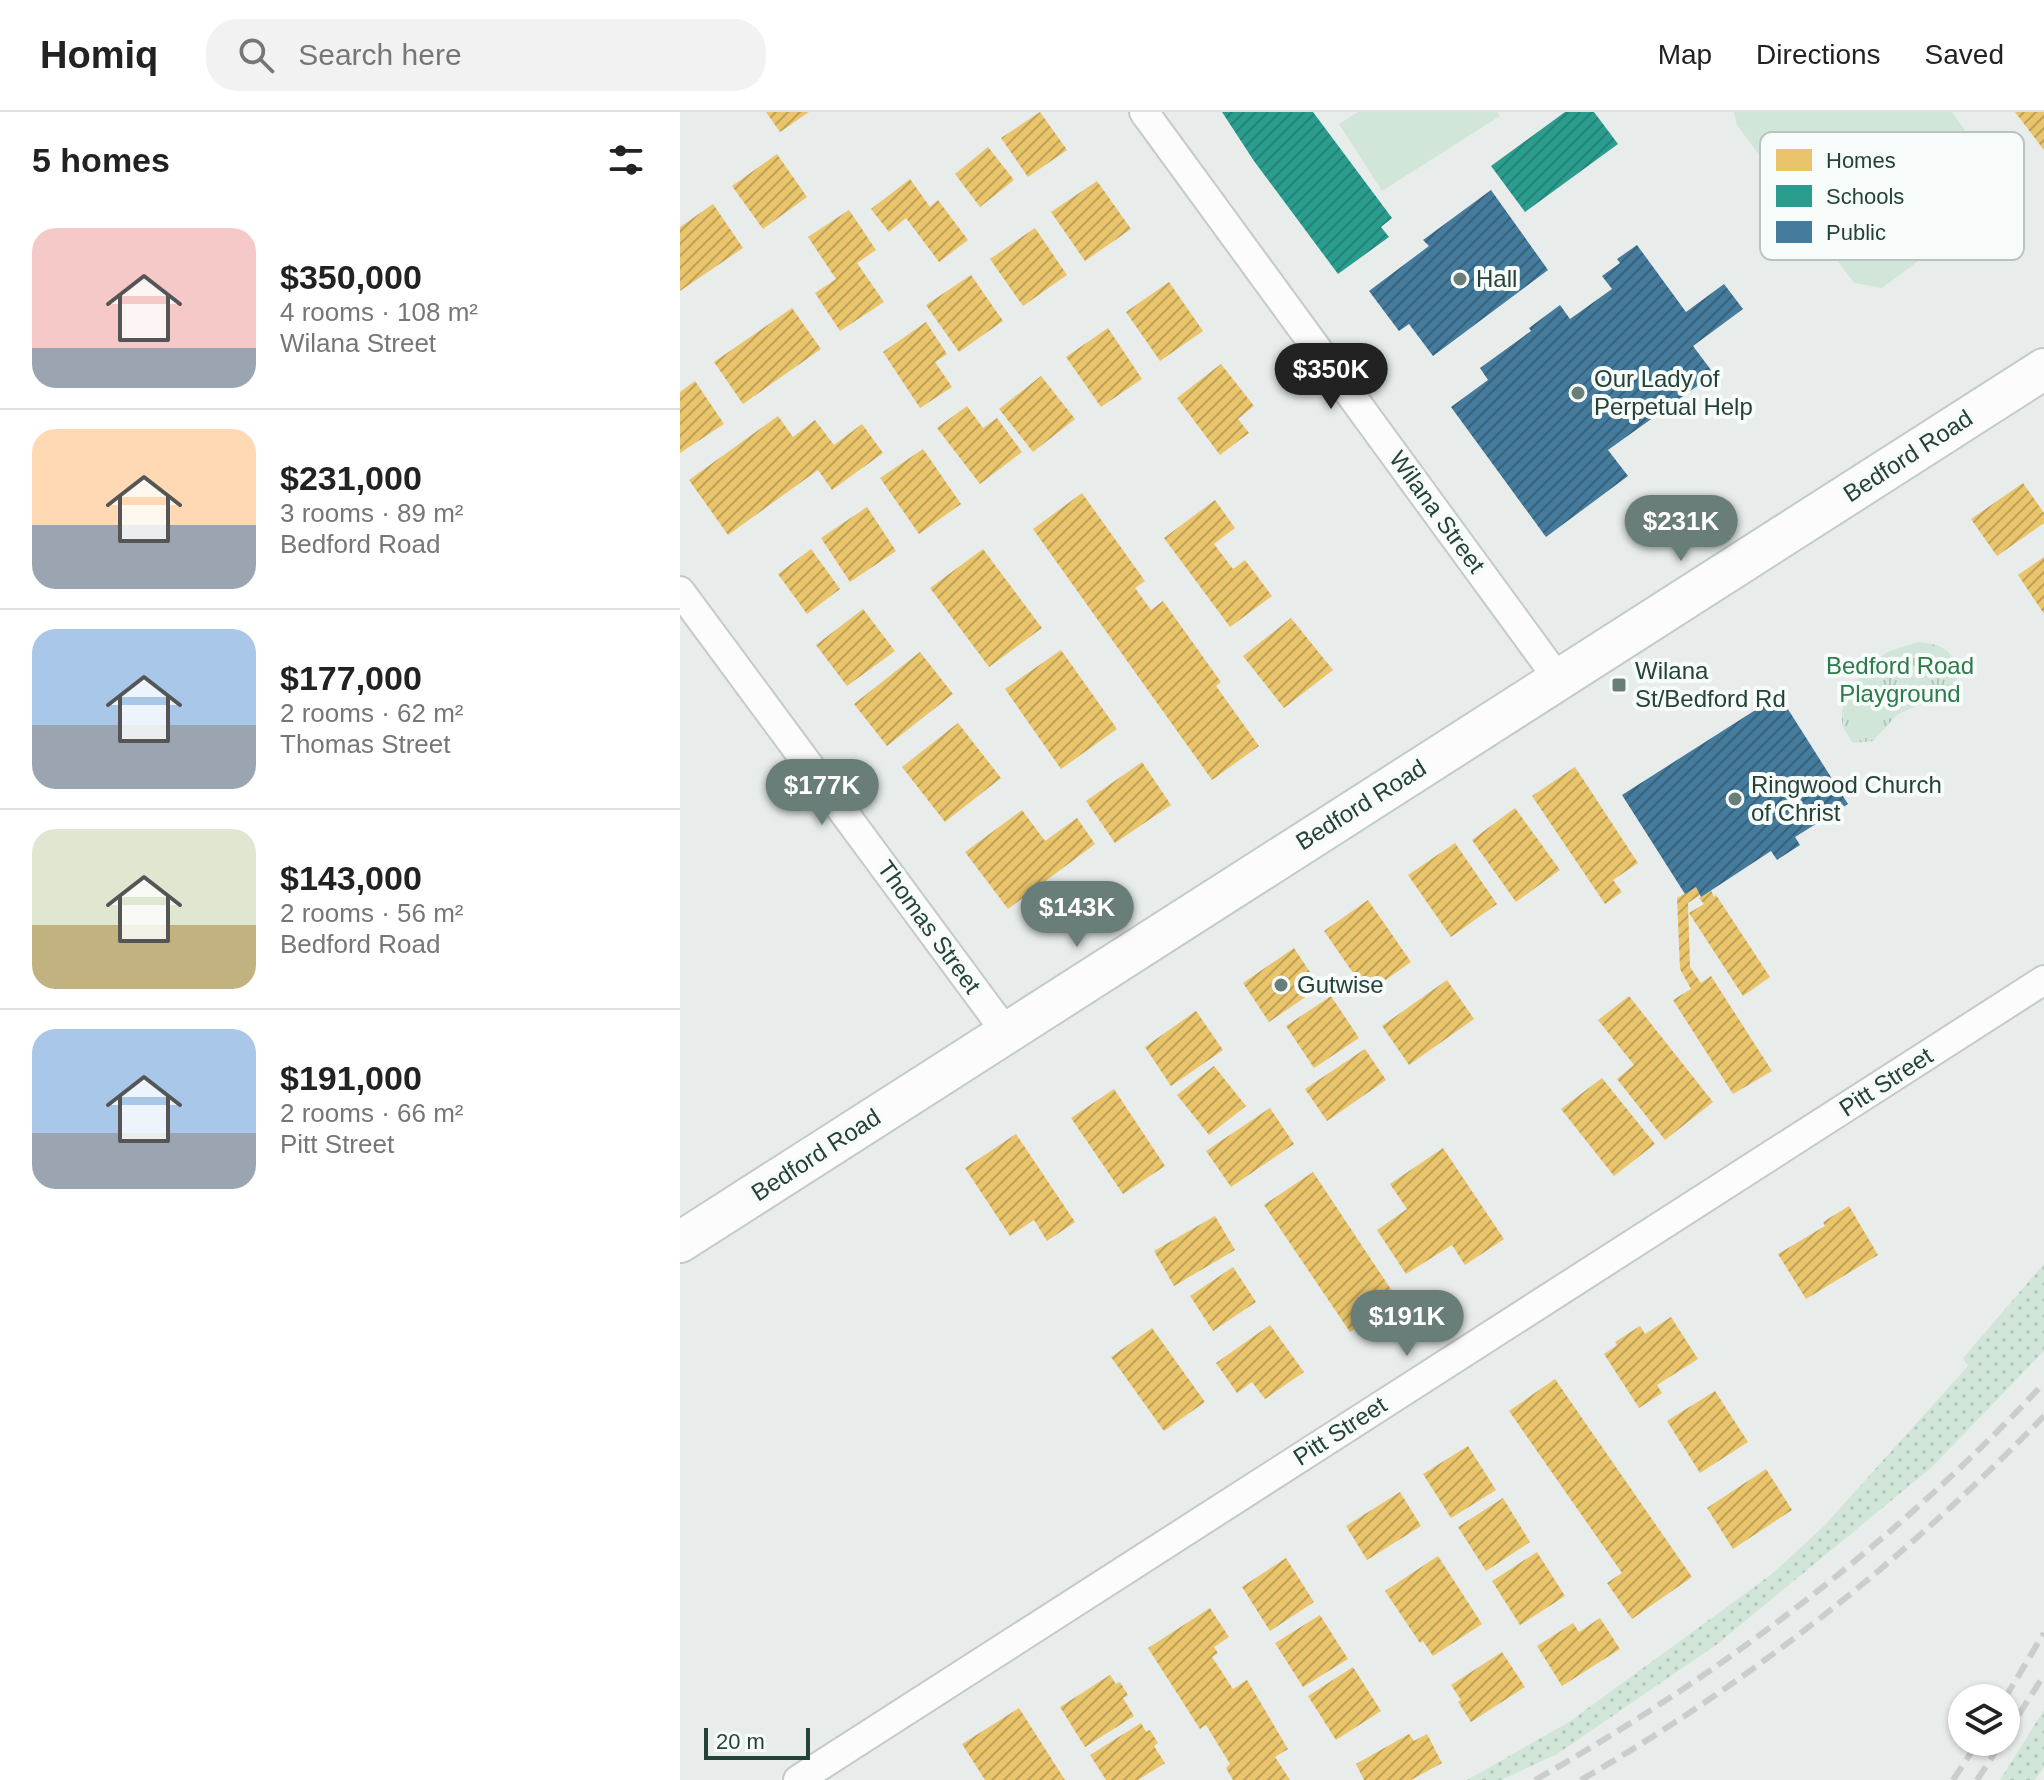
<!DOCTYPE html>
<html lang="en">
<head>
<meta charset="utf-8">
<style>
	body { margin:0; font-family:Arial,sans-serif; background:#f2f2f2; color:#222; height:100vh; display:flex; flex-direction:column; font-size:30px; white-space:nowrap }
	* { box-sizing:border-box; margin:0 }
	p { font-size:26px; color:#767676 }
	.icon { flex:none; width:44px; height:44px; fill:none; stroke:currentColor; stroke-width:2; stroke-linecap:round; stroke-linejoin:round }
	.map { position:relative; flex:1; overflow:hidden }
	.drawer { display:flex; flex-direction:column; background:#fff; width:680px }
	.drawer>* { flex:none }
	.buttons { position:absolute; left:1268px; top:1572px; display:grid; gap:16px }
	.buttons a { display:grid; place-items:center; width:72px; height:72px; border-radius:50%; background:#fff; box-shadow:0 2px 6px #0004; font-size:40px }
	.scale { position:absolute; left:24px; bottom:20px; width:106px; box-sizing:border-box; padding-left:8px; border:4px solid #24423a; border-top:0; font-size:22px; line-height:28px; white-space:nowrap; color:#24423a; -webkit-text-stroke:6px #f7fbf9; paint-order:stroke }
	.price { position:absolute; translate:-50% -68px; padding:0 18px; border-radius:28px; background:#697e78; color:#fff; font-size:26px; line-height:52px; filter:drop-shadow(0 2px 4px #0008) }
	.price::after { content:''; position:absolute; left:50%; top:48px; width:24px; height:18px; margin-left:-12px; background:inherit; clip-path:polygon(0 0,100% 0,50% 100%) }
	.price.active { background:#222; color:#fff }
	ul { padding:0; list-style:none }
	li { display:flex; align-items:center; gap:24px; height:200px; padding:0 32px }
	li+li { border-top:2px solid #e0e0e0 }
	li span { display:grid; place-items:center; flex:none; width:224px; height:160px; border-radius:24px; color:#555 }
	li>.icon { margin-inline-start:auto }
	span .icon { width:96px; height:96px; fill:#fffc; stroke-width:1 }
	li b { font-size:34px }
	h2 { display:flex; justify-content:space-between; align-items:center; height:96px; padding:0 32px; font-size:34px }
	header { display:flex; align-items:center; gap:48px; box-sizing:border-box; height:112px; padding:0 40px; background:#fff; border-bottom:2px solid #e0e0e0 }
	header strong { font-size:38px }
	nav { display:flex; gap:44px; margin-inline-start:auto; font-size:28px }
	.search { width:560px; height:72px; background:#f2f2f2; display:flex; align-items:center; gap:20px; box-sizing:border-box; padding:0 28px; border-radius:32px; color:#767676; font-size:30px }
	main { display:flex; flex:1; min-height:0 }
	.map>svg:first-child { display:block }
	.grass { fill:url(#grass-dots) }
	.park { fill:url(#park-tufts) }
	.garden { fill:#d1e6d8 }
	.homes { fill:url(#homes-hatch) }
	.schools { fill:url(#schools-hatch) }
	.public { fill:url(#public-hatch) }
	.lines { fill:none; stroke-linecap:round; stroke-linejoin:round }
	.street-casing { stroke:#c5cac8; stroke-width:32 }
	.secondary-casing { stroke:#c3cbc8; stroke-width:44 }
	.street { stroke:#fcfcfc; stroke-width:28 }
	.secondary { stroke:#fcfcfc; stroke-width:40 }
	.rail { stroke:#c9cdcc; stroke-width:6; stroke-dasharray:16 8; stroke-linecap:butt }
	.poi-dot { fill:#697e78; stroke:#f7fbf9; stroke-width:3 }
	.labels { text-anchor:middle; stroke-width:8; stroke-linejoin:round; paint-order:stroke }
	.poi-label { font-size:24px; fill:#24423a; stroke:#f7fbf9; text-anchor:start }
	.street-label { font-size:24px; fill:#24423a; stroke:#f7fbf9 }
	.park-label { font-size:24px; fill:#2d7a4b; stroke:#f7fbf9 }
	.key { fill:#f7fbf9; stroke:#b8c4c0; stroke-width:2 }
	.key-label { font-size:22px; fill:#24423a }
</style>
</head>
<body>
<header>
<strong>Homiq</strong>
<div class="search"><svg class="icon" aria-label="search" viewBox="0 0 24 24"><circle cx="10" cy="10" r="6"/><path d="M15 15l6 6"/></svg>Search here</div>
<nav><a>Map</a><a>Directions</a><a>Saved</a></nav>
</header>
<main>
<section class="drawer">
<h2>5 homes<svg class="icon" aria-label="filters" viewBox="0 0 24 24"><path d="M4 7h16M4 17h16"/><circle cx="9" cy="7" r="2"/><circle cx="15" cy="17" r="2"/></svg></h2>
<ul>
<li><span style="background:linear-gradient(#f6c9c9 75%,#9aa5b1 0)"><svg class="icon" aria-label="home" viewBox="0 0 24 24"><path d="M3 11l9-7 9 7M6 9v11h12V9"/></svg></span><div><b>$350,000</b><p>4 rooms · 108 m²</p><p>Wilana Street</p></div></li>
<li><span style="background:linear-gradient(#ffd9b3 60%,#9aa5b1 0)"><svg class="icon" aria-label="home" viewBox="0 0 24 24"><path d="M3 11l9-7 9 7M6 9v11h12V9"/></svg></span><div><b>$231,000</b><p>3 rooms · 89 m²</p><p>Bedford Road</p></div></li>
<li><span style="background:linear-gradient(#a9c7e8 60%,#9aa5b1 0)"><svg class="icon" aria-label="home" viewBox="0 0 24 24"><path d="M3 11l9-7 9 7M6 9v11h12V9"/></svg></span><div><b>$177,000</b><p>2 rooms · 62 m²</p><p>Thomas Street</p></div></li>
<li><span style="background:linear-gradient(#dfe7d0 60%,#c2b280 0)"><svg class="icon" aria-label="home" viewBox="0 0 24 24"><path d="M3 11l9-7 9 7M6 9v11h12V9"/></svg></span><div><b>$143,000</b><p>2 rooms · 56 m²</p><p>Bedford Road</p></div></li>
<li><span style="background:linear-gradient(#a9c7e8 65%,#9aa5b1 0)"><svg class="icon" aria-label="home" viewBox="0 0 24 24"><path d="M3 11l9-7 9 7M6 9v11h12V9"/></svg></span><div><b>$191,000</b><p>2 rooms · 66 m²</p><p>Pitt Street</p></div></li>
</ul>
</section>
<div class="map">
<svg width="1364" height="1668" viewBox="0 0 1364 1668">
	<defs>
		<pattern id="grass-dots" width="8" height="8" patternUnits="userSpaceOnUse" patternTransform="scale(2)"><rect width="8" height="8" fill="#d1e6d8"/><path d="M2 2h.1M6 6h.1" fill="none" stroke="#b3c6ba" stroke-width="1.8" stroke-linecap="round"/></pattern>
		<pattern id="park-tufts" width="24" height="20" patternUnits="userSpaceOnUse" patternTransform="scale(2)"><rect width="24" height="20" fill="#d1e6d8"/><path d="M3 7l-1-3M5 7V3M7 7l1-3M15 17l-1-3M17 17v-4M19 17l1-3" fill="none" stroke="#b3c6ba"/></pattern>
		<pattern id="homes-hatch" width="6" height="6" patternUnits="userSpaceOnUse" patternTransform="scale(2)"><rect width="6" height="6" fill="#e9c46a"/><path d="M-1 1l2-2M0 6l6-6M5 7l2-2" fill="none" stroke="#bda158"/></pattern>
		<pattern id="schools-hatch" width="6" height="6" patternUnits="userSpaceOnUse" patternTransform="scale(2)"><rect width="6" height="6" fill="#2a9d8f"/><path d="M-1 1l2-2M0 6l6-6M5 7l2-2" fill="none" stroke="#248276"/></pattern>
		<pattern id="public-hatch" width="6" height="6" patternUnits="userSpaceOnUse" patternTransform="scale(2)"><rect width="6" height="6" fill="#457b9d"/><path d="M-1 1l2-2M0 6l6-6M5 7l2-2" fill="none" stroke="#36617a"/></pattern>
	</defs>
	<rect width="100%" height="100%" fill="#e8edeb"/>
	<!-- grass -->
	<path class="grass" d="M1364,1152V1239L1252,1355L1036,1533L877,1642L821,1668H787L889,1610L1092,1462L1144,1414L1288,1254L1283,1246Z
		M1364,1598V1655L1355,1668H1320Z"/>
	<!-- park -->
	<path class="park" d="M1238,530C1265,532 1278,541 1277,569L1263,581L1217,603L1193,629L1173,631C1169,625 1162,616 1162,608C1160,583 1187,551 1208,540C1217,536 1229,533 1238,530Z"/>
	<!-- garden -->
	<path class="garden" d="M678,0H817L820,4L702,79L659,12Z
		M1054,0H1272L1312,56L1311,95L1202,176L1174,171L1057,13Z"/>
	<!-- homes -->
	<path class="homes" d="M86,0H129L100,20Z
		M360,0L387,38L348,65L321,26Z
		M1335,0H1364V38Z
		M308,35L334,68L300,95L275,62Z
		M97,42L127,85L83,117L52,74Z
		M230,67L250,95L258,88L288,128L259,150L226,106L209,120L191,97Z
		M417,69L451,117L405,149L371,100Z
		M33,92L63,136L0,179V115Z
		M169,98L196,138L177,151L204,190L160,219L135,181L156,167L128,125Z
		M355,116L387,163L343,194L310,147Z
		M291,163L323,209L279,240L246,193Z
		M489,170L523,219L480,249L446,200Z
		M112,196L141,237L63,292L34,250Z
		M246,210L267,242L255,250L272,275L240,296L203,240Z
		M428,216L462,267L421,295L386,245Z
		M541,252L574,294L558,307L569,321L540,343L497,286Z
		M361,264L395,307L353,340L319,297Z
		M15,269L44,312L0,341V280Z
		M287,294L303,316L317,306L342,340L300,372L257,316Z
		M98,304L113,325L135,308L154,333L182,312L203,341L152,378L138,358L48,423L9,368Z
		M243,337L281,392L239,422L200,366Z
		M1343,371L1364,401V411L1317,444L1291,407Z
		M402,381L465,469L455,476L471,498L483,489L541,570L536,574L579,634L532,668L353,417Z
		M535,388L555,416L534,432L553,457L565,448L592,484L550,515L484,426Z
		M187,395L216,439L170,470L141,426Z
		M131,437L160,477L127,502L98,462Z
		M303,437L362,516L309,555L250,476Z
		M1364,445V502L1338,463Z
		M183,497L215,539L167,574L136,533Z
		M611,506L653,558L604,596L563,544Z
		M381,538L437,617L381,657L325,577Z
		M240,540L273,582L207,634L174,592Z
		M278,611L321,666L265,710L222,655Z
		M462,650L491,693L435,731L406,689Z
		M895,655L958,751L933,768L942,780L925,792L852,684Z
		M835,696L880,758L836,790L792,728Z
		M342,698L365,729L397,706L415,732L328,797L285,740Z
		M775,731L817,792L771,825L728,763Z
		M1016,775L1020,783L1008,791L1010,855L1021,871L1031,864L1092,959L1053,982L993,888L1011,877L1000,857L997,786Z
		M1031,778L1034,785L1036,783L1090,865L1063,884L1009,801L1024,792L1019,786Z
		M688,788L731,850L687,881L644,819Z
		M614,836L640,875L589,910L563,871Z
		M767,868L794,907L729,953L702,914Z
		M651,884L679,926L634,956L606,914Z
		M949,884L1033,990L985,1028L937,967L954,953L918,908Z
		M516,899L543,938L491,974L465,935Z
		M685,937L706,968L647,1009L625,977Z
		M534,954L566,994L529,1023L497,983Z
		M922,966L975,1032L934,1064L881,997Z
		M434,977L485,1054L443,1082L391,1006Z
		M590,996L614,1032L551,1075L526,1039Z
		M336,1022L395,1110L367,1129L354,1108L330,1124L285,1056Z
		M763,1036L824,1127L785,1153L772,1133L726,1162L697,1118L727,1097L710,1072Z
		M633,1060L718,1188L670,1220L584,1093Z
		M1169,1094L1198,1143L1126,1187L1098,1142L1145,1114L1143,1110Z
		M535,1104L555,1138L494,1174L474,1139Z
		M553,1155L576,1190L533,1219L510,1184Z
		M991,1205L1018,1247L977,1273L982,1281L959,1296L924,1242L937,1233L935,1230L960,1214L965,1222Z
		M590,1213L624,1260L585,1287L572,1270L557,1281L536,1251Z
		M472,1216L525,1290L484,1319L431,1245Z
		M875,1267L1012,1465L952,1507L927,1471L942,1461L829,1299Z
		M1035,1279L1068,1330L1020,1361L987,1309Z
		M788,1334L816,1378L771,1406L743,1362Z
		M1086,1357L1112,1398L1053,1437L1027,1396Z
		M720,1380L741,1414L687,1448L666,1414Z
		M823,1386L850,1430L806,1459L778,1415Z
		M857,1440L885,1484L840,1513L812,1469Z
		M758,1444L802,1512L753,1544L743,1529L740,1531L705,1479Z
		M606,1446L634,1490L590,1519L562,1475Z
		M530,1496L549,1525L534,1535L538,1541L532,1545L553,1577L567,1568L608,1637L595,1645L610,1668H553L546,1656L550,1652L526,1613L520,1617L468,1536Z
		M640,1503L668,1547L623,1575L595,1531Z
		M920,1506L940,1537L882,1574L857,1534L893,1511L899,1520Z
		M822,1540L845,1575L791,1610L778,1590L781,1588L771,1573Z
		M673,1555L701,1599L656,1628L628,1584Z
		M430,1563L436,1572L440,1570L448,1583L443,1586L454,1604L405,1635L380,1595Z
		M339,1596L385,1668H305L282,1632Z
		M461,1611L466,1620L470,1618L478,1631L474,1634L485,1651L458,1668H426L410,1643Z
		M729,1622L734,1629L747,1622L762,1651L731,1668H684L676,1652Z"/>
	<!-- schools -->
	<path class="schools" d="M542,0H633L712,106L701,115L709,125L658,162L574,49Z
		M885,0H914L938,32L845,100L811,54Z"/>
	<!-- public -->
	<path class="public" d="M811,78L868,158L753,244L729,212L719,219L689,179L749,134L743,128Z
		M957,133L1006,200L1044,172L1063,197L1013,234L1034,262L928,338L948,364L866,425L771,295L808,268L800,256L851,219L849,216L880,193L890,207L932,177L922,164L940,151L937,147Z
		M1099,583L1168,692L1115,725L1120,733L1097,748L1091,739L1021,785L1016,775L1005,782L942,683Z"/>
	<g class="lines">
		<!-- street casing -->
		<g class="street-casing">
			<path id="street" d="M464,0L879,568
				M0,479L326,920
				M118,1668L1364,868"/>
		</g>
		<!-- secondary casing -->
		<g class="secondary-casing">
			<path id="secondary" d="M0,1130L1364,257"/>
		</g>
		<!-- street -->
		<use href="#street" class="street"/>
		<!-- secondary -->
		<use href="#secondary" class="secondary"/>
		<!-- rail -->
		<path class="rail" d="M1325,1586L1364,1521
			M1326,1623L1364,1563
			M855,1668C1043,1562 1217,1429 1364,1271
			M901,1668C1071,1570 1228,1445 1364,1304
			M1273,1668L1298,1630
			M1297,1668L1322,1630"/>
	</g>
	<!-- markers -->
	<g class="poi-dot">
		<circle cx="780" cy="167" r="8"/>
		<circle cx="898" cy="281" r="8"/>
		<rect x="931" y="565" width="16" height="16" rx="4"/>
		<circle cx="1055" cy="687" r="8"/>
		<circle cx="601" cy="873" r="8"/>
	</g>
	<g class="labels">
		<!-- poi labels -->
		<g class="poi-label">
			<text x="796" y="175">Hall</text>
			<text x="914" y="275">Our Lady of<tspan x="914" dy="28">Perpetual Help</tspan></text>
			<text x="955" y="567">Wilana<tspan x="955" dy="28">St/Bedford Rd</tspan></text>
			<text x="1071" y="681">Ringwood Church<tspan x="1071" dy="28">of Christ</tspan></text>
			<text x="617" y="881">Gutwise</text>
		</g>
		<!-- street labels -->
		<g class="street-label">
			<text transform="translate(1228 344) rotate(-33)" y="8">Bedford Road</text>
			<text transform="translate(757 400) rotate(54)" y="8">Wilana Street</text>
			<text transform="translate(681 693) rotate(-32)" y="8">Bedford Road</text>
			<text transform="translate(249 815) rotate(54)" y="8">Thomas Street</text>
			<text transform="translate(1206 970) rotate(-33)" y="8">Pitt Street</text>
			<text transform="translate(136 1043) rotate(-33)" y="8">Bedford Road</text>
			<text transform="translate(660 1319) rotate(-33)" y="8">Pitt Street</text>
		</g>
		<!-- park labels -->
		<g class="park-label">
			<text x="1220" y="562">Bedford Road<tspan x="1220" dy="28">Playground</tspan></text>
		</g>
	</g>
	<!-- legend -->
	<rect x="1080" y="20" width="264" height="128" rx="12" class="key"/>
	<rect x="1096" y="37" width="36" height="22" fill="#e9c46a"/>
	<rect x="1096" y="73" width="36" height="22" fill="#2a9d8f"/>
	<rect x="1096" y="109" width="36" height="22" fill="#457b9d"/>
	<g class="key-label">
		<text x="1146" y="56">Homes</text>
		<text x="1146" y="92">Schools</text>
		<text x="1146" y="128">Public</text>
	</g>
</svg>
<div class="buttons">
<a><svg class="icon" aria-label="layers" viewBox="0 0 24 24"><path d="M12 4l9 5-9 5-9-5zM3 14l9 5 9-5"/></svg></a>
</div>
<div class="scale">20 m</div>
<b class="price active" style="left:651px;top:299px">$350K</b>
<b class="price" style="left:1001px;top:451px">$231K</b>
<b class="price" style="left:142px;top:715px">$177K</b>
<b class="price" style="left:397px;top:837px">$143K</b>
<b class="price" style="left:727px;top:1246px">$191K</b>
</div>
</main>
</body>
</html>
